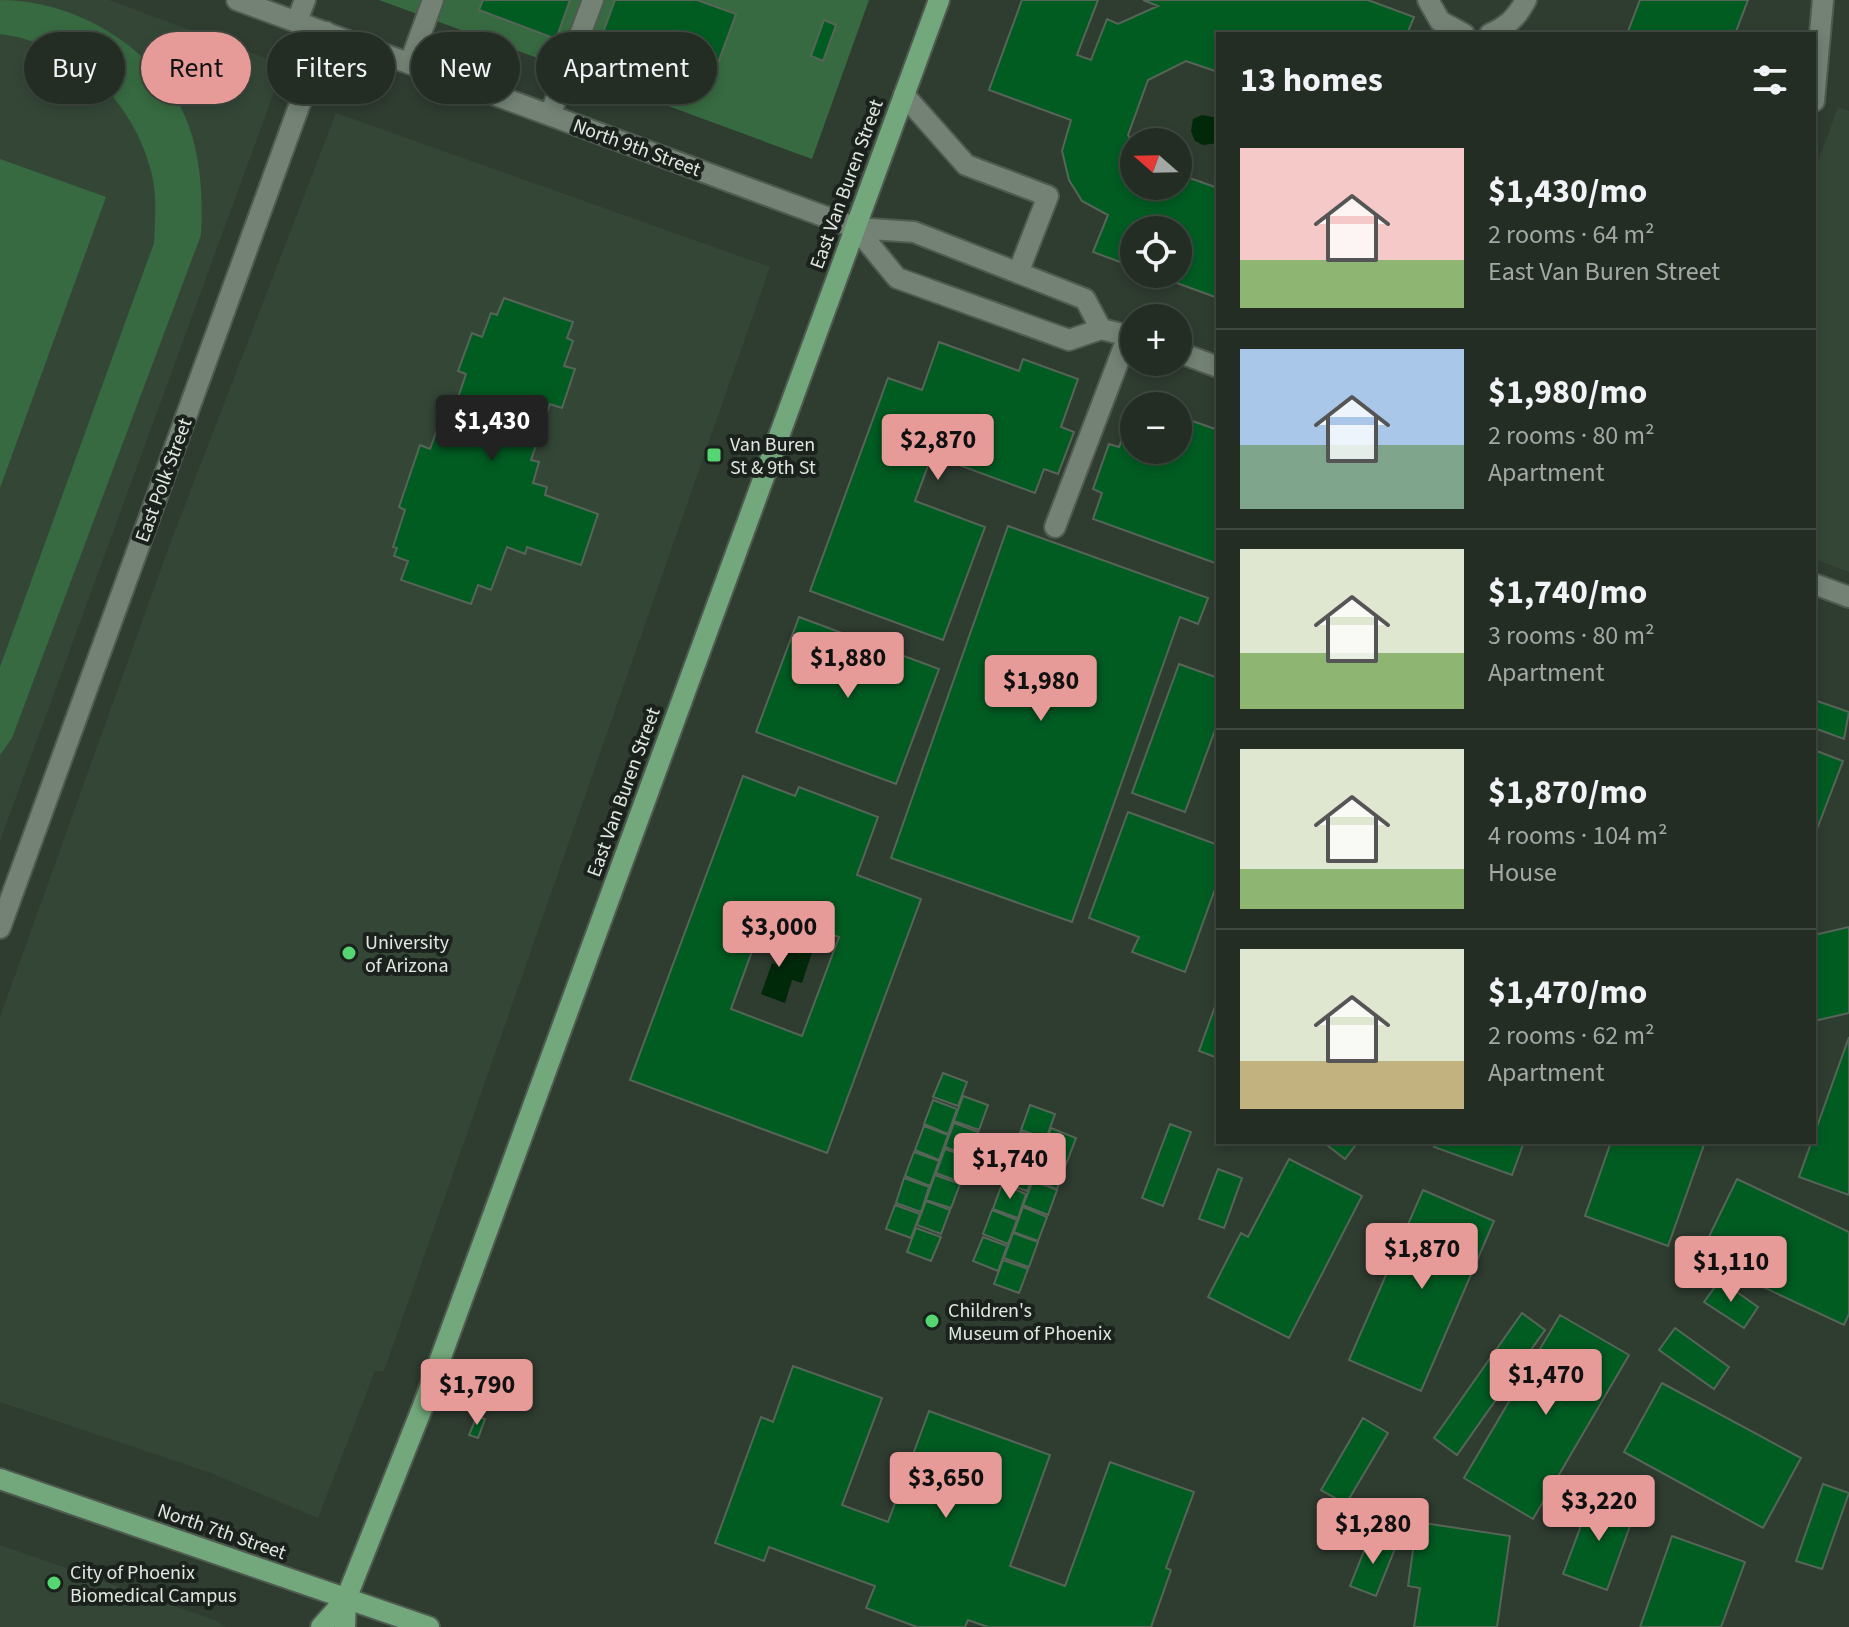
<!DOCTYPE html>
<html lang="en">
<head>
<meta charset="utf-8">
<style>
	body { margin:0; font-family:"Source Sans 3",sans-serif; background:#2b352c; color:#f1f3f6; height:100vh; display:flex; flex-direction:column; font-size:30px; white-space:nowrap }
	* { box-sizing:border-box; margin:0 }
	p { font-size:26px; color:#a3a8a6 }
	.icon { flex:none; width:44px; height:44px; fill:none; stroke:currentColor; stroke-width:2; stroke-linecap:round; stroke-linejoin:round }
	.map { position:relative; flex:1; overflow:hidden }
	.side { position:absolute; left:1216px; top:32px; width:600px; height:1112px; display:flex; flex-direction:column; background:#232d24; border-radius:0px; box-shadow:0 4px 12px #0003,0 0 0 2px #404941 }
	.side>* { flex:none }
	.banner { position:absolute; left:24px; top:32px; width:760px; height:72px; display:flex; gap:16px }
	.needle { width:52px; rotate:290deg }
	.controls { position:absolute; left:1120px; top:128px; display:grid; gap:16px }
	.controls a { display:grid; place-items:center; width:72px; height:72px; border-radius:50%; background:#232d24; box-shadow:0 4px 12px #0003,0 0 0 2px #404941; font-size:40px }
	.price { position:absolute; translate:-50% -68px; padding:0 18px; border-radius:8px; background:#e69b98; color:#111; font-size:26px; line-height:52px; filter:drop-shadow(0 2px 4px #0008) }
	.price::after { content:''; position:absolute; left:50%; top:48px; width:24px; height:18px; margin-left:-12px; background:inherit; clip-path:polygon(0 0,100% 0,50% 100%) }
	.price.on { background:#222; color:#fff }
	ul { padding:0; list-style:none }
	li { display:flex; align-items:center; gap:24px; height:200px; padding:0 24px }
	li+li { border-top:2px solid #404941 }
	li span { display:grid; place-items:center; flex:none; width:224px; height:160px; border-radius:0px; color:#555 }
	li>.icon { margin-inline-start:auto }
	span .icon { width:96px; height:96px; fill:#fffc; stroke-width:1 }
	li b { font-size:34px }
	h2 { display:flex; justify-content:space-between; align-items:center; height:96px; padding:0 24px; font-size:34px }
	.pill { padding:0 28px; border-radius:36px; background:#232d24; box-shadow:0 4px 12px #0003,0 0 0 2px #404941; font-size:28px; line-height:72px }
	.pill.on { background:#e69b98; color:#111 }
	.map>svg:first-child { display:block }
	.built { fill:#344737 }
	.green { fill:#376a40 }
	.water { fill:#00290a }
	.building { fill:#015c22; stroke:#576558; stroke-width:2; fill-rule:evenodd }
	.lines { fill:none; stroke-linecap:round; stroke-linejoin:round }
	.minor-casing { stroke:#4f5a50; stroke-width:24 }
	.major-casing { stroke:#4f5a50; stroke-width:24 }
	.minor { stroke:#738274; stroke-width:20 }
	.major { stroke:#72a87b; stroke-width:20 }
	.poi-dot { fill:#55d672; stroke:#1b211c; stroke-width:3 }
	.labels { text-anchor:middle; stroke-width:8; stroke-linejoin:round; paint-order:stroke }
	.street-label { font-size:20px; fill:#e0e9e1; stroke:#1b211c }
	.poi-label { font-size:20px; fill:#e0e9e1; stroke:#1b211c; text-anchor:start }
</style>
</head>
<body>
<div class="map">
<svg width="1849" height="1627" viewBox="0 0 1849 1627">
	<rect width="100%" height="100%" fill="#2f3c30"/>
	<!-- built -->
	<path class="built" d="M0,0H109L284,65L0,841Z
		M1838,107L1849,111V572L1814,559V172Z
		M336,113L770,267L384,1371H375L318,1518L208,1472L0,1402V1017L170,544Z
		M0,1545L217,1621L226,1627H0Z"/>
	<!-- green -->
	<path class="green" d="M0,0C73,0 153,45 184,114C201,152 203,195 201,235L12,738L0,755V667L154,243C155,220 157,197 152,175C136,103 74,43 0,34Z
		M379,0H869L812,159Z
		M0,159L106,197L0,488Z"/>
	<!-- water -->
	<path class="water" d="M1202,115L1218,118V143L1203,145L1195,141L1191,131L1193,119Z
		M790,940L813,949L802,983L792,980L785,1003L761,994L772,963L781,966Z"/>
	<!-- building -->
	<path class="building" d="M483,0H570L556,39L479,10Z
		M615,0H697L736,14L709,87L597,49Z
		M1022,0H1098L1077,55L1091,60L1107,19L1118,24L1158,6L1143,0H1368L1414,17L1407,34H1218V72L1186,61L1148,80L1128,135L1134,144V186H1178V174L1218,188V298L1152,274H1178V230H1134V267L1093,252L1108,215L1082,201L1069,180L1062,151L1071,120L989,90Z
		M1640,0H1748L1735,34H1627Z
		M824,20L836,25L823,61L811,56Z
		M504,298L573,322L567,338L573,341L564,366L575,369L562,408L550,404L531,460L539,462L533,483L547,487L545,495L598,514L581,565L527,547L525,554L507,547L491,590L478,585L471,604L401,580L408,561L394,556L397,548L393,547L405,510L399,507L420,445L430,449L439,424L448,427L466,374L458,371L472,333L482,337L491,313L497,315Z
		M939,342L1019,371L1023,359L1078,379L1061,427L1074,432L1058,474L1044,469L1035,493L932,455L915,501L985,527L943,640L810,591L888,378L922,390Z
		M1136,400L1152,406H1134V450H1178V416L1218,430V564L1093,519L1102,493L1093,489L1109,444L1119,447Z
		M1008,526L1208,598L1198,624L1180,617L1072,922L891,858Z
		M799,617L939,669L896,784L756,732Z
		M1179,664L1218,678V722L1185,812L1132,793Z
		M1814,700L1849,712L1844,739L1814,728Z
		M1814,750L1843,761L1814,837Z
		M743,776L795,796L799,787L878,817L857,875L921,899L827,1153L630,1080ZM767,910L839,937L802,1036L731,1009Z
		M1128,812L1218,845V881L1185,972L1132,952L1139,937L1089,918Z
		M1849,927V1013L1814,1021V935Z
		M1218,998V1058L1199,1051Z
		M1849,1037V1195L1799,1177Z
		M943,1073L967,1082L958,1106L933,1097Z
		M963,1096L988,1105L979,1130L954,1121Z
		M933,1100L957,1109L948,1134L924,1124Z
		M1030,1105L1055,1114L1046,1139L1021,1130Z
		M954,1123L978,1132L970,1156L945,1147Z
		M1170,1124L1191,1132L1163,1206L1142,1198Z
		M924,1126L948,1135L939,1160L915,1150Z
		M1051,1128L1076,1138L1067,1162L1042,1153Z
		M1020,1132L1045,1141L1036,1165L1012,1157Z
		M1323,1142H1358L1345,1159Z
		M1436,1142H1524L1512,1175L1434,1147Z
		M1611,1142H1705L1668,1246L1585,1216Z
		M945,1149L970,1158L960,1182L936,1173Z
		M914,1152L939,1161L930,1186L905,1176Z
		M1041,1155L1066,1164L1057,1189L1032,1179Z
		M1012,1158L1036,1167L1027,1191L1002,1182Z
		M1289,1159L1362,1196L1289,1338L1208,1297L1241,1233L1248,1237Z
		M1218,1169L1242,1178L1224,1228L1199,1219Z
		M935,1175L960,1184L951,1208L926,1200Z
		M904,1178L929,1187L921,1212L896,1203Z
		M1737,1179L1849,1232V1314L1844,1325L1699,1257Z
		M1033,1181L1057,1190L1048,1215L1023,1205Z
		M1002,1184L1026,1194L1018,1218L993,1209Z
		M1423,1190L1494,1221L1421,1391L1349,1360Z
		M926,1201L950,1210L941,1234L917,1225Z
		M895,1205L920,1214L911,1238L886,1229Z
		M1023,1207L1047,1217L1038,1241L1014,1232Z
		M992,1210L1017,1220L1008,1244L983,1234Z
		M916,1228L941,1237L931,1261L907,1252Z
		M1013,1233L1038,1242L1029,1267L1004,1258Z
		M983,1237L1007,1246L998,1271L973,1261Z
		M1003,1260L1028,1269L1019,1293L994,1284Z
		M1720,1280L1758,1307L1744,1328L1704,1302Z
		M1522,1313L1545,1330L1457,1455L1434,1438Z
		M1560,1315L1629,1355L1533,1519L1464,1478Z
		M1675,1328L1729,1367L1714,1389L1659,1350Z
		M793,1366L882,1398L842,1505L888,1522L929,1411L1050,1455L1010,1566L1065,1586L1110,1462L1194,1492L1166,1568L1171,1570L1151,1627H988L968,1620L965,1627H917L866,1608L875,1586L769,1547L764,1561L715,1543L761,1417L773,1422Z
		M1662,1383L1801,1458L1763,1528L1624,1452Z
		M477,1416L485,1419L478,1438L469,1435Z
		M1363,1418L1388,1433L1346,1504L1321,1490Z
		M1823,1484L1849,1493L1822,1569L1796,1561Z
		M1592,1496L1635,1512L1607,1590L1563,1574Z
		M1417,1522L1510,1536L1497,1627H1414L1420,1588L1408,1586Z
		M1370,1536L1396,1546L1376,1596L1350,1586Z
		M1672,1536L1745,1562L1721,1627H1640Z"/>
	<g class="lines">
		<!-- minor casing -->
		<g class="minor-casing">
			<path id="minor" d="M237,0L856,228L914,232L1085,299L1101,329
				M1428,0L1440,21L1464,34
				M297,21L305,0
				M1490,34C1508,26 1517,17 1526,0
				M410,63L433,0
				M904,95L966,165L1048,196L1018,273
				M1814,101L1823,0
				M550,115L593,0
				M856,228L897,278L1069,340L1101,329L1134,337
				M1178,352L1218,367
				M1055,527L1128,336
				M1814,584L1849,597
				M0,928L326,32"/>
		</g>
		<!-- major casing -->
		<g class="major-casing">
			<path id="major" d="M0,1479L429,1627
				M321,1627L346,1599L423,1406L939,0
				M345,1627L346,1599"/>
		</g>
		<!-- minor -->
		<use href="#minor" class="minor"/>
		<!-- major -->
		<use href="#major" class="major"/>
	</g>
	<!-- markers -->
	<g class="poi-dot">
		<rect x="706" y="447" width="16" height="16" rx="4"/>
		<circle cx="349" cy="953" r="8"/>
		<circle cx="932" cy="1321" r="8"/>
		<circle cx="54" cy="1583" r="8"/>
	</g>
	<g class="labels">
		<!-- street labels -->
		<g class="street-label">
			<text transform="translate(637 147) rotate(20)" y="7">North 9th Street</text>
			<text transform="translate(846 184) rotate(-70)" y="7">East Van Buren Street</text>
			<text transform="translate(163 480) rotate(-70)" y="7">East Polk Street</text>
			<text transform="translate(623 792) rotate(-70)" y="7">East Van Buren Street</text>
			<text transform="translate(222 1531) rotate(19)" y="7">North 7th Street</text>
		</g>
		<!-- poi labels -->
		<g class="poi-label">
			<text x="730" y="451">Van Buren<tspan x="730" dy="23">St &amp; 9th St</tspan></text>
			<text x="365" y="949">University<tspan x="365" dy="23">of Arizona</tspan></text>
			<text x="948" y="1317">Children's<tspan x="948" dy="23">Museum of Phoenix</tspan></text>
			<text x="70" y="1579">City of Phoenix<tspan x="70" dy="23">Biomedical Campus</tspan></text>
		</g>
	</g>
</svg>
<div class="controls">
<a><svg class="needle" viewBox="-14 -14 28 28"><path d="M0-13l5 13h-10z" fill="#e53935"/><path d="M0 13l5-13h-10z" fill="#a3a8a6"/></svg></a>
<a><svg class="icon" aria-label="locate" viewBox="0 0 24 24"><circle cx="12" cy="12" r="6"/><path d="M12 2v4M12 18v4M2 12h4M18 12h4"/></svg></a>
<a>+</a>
<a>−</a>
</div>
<b class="price on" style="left:492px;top:463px">$1,430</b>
<b class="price" style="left:938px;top:482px">$2,870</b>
<b class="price" style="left:848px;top:700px">$1,880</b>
<b class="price" style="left:1041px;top:723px">$1,980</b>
<b class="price" style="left:779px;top:969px">$3,000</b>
<b class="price" style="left:1010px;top:1201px">$1,740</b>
<b class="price" style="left:1422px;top:1291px">$1,870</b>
<b class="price" style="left:1731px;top:1304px">$1,110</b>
<b class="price" style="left:1546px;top:1417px">$1,470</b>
<b class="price" style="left:477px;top:1427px">$1,790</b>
<b class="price" style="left:946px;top:1520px">$3,650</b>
<b class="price" style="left:1599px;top:1543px">$3,220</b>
<b class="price" style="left:1373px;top:1566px">$1,280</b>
<div class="banner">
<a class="pill">Buy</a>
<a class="pill on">Rent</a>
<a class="pill">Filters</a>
<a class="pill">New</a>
<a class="pill">Apartment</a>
</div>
<section class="side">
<h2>13 homes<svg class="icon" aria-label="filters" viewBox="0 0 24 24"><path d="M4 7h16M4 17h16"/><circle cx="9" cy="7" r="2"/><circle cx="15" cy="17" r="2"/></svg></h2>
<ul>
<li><span style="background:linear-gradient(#f6c9c9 70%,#8fb573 0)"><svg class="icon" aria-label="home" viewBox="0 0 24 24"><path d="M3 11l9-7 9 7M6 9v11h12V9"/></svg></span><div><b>$1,430/mo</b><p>2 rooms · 64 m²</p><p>East Van Buren Street</p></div></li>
<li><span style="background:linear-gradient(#a9c7e8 60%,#7fa58c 0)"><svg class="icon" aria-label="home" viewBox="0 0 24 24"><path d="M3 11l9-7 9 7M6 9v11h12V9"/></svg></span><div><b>$1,980/mo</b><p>2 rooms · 80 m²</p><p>Apartment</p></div></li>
<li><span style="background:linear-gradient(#dfe7d0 65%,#8fb573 0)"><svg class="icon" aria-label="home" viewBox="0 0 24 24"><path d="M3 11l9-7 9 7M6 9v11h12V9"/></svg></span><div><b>$1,740/mo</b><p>3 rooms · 80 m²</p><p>Apartment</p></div></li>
<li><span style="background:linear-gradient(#dfe7d0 75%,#8fb573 0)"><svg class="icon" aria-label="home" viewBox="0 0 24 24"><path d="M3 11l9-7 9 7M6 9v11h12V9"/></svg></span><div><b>$1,870/mo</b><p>4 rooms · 104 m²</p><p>House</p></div></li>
<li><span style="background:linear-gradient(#dfe7d0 70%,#c2b280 0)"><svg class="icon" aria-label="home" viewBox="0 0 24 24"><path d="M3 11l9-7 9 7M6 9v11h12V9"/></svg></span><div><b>$1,470/mo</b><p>2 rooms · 62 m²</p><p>Apartment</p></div></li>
</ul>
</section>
</div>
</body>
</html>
